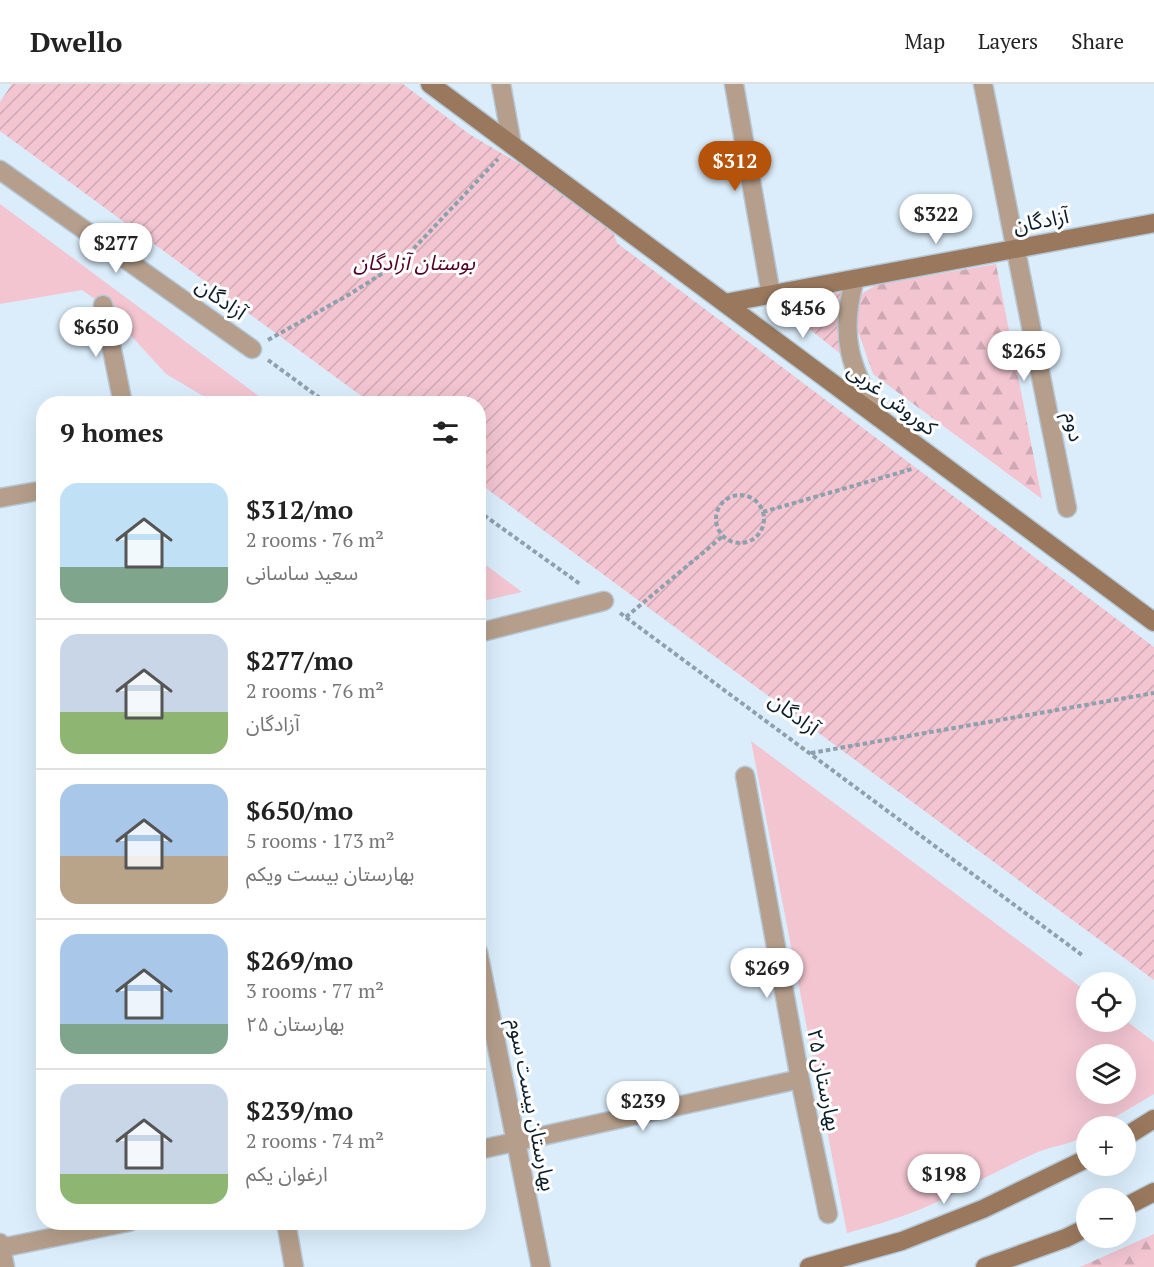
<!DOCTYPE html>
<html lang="en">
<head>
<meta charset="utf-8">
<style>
	body { margin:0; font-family:"PT Serif","Noto Sans Arabic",serif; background:#f2f2f2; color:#222; height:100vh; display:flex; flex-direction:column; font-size:22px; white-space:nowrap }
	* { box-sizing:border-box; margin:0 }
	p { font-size:20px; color:#767676 }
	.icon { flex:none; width:33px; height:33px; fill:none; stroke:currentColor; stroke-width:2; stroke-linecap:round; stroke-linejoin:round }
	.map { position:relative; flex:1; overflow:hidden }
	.panel { position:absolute; left:36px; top:312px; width:450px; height:834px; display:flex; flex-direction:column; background:#fff; border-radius:24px; box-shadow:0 6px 24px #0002 }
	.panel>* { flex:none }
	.fabs { position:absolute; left:1076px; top:888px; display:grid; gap:12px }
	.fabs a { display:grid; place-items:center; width:60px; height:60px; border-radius:50%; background:#fff; box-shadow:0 6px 24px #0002; font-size:30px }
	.price { position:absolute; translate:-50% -51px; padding:0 14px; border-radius:21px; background:#fff; color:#222; font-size:20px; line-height:39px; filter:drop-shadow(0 2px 3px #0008) }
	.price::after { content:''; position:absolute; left:50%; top:36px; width:18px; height:14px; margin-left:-9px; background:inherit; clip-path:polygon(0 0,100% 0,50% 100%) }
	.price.selected { background:#b45309; color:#fff }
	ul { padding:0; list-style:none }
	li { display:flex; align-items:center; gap:18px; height:150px; padding:0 24px }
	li+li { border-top:2px solid #e0e0e0 }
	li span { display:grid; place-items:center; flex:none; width:168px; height:120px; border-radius:18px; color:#555 }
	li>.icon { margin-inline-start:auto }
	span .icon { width:72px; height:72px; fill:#fffc; stroke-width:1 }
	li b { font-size:26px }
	h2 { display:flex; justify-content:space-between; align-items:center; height:72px; padding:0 24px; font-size:26px }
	header { display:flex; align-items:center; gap:36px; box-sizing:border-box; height:84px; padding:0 30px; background:#fff; border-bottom:2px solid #e0e0e0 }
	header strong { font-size:28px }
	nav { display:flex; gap:33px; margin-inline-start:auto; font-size:21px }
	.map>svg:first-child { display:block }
	.forest { fill:url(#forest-firs) }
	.park { fill:#f2c5d1; fill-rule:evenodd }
	.garden { fill:url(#garden-furrows) }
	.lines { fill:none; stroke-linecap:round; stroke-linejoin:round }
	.street-casing { stroke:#b6c8d6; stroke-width:21 }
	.secondary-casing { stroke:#b6c8d6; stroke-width:21 }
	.path { stroke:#8ea0ad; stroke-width:4; stroke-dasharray:4.5 3; stroke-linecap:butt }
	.street { stroke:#b59e8b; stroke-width:18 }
	.secondary { stroke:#99785d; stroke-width:18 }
	.labels { text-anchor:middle; stroke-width:6; stroke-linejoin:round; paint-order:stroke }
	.street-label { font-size:21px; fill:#0c1e2b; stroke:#fff }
	.park-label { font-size:21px; font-style:italic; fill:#510026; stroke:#fff }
</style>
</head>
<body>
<header>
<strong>Dwello</strong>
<nav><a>Map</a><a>Layers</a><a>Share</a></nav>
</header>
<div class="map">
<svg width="1154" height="1183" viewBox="0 0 1154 1183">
	<defs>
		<pattern id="forest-firs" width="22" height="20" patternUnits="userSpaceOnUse" patternTransform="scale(1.5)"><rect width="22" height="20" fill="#f2c5d1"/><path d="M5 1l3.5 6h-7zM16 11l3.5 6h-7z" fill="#cea9b4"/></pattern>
		<pattern id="garden-furrows" width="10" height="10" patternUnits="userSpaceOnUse" patternTransform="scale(1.5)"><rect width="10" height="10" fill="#f2c5d1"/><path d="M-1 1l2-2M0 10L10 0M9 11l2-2" fill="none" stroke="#cea9b4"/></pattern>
	</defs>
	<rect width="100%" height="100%" fill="#dbedfb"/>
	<!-- forest -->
	<path class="forest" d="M996,180L1042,415L873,290L858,247L855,214L876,201Z
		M1154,1150V1183H1080Z"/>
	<!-- park -->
	<path class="park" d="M0,120L268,319H215L166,290L103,221L82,206L0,220Z
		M478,476H479L522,508L479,518Z
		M751,657L1086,907V938L1125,936L1154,958V1010L1100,1042H1086V1051C1070,1061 1055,1061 1038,1068C1006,1082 975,1099 943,1115C913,1130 880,1140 847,1149ZM1125,970V1010H1086V970Z"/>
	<!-- garden -->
	<path class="garden" d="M12,0H403L469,50L608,132L617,159L1154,563V896L479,399L478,320L371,319L0,47V18Z
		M844,207C835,234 840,248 847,275L783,224Z"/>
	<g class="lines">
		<!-- street casing -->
		<g class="street-casing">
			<path id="street" d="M501,0L512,61
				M734,0L771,211
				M983,0L1067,424
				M0,86L252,265
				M855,195C838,252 851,284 878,333
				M103,221L123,320
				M0,414L44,406
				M478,549L604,517
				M745,692L800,995L828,1130
				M478,868L541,1183
				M478,1066L800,995
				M286,1138L294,1183
				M0,1159L5,1183
				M1,1164L129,1138"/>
		</g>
		<!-- secondary casing -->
		<g class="secondary-casing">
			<path id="secondary" d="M430,0L1154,538
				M725,219L1154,139
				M1125,1053L1154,1035
				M1125,1123L1154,1108
				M809,1183L902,1157L983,1125L1086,1075
				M985,1183L1066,1154L1086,1144"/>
		</g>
		<!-- path -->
		<path class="path" d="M268,256L350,210L402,177L498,75
			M268,276L328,320
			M716 435a24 24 0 1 1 48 0a24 24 0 1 1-48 0Z
			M478,427L580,500
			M763,428L912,385
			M620,529L1082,871
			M626,533L723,452
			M811,669L1154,609"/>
		<!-- street -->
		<use href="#street" class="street"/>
		<!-- secondary -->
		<use href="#secondary" class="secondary"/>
	</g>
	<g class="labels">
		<!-- street labels -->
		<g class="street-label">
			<text transform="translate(1041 137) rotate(-11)" y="7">آزادگان</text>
			<text transform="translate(221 215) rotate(35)" y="7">آزادگان</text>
			<text transform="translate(892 315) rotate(37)" y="7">کوروش غربی</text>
			<text transform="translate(1074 343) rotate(79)" y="7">دوم</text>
			<text transform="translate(794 630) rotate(37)" y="7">آزادگان</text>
			<text transform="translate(824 996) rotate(79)" y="7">بهارستان ۲۵</text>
			<text transform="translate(532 1021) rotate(79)" y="7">بهارستان بیست سوم</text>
		</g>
		<!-- park labels -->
		<g class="park-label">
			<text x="414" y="186">بوستان آزادگان</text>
		</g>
	</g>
</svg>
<div class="fabs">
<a><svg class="icon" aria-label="locate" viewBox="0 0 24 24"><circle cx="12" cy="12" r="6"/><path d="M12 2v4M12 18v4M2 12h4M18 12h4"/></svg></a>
<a><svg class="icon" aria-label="layers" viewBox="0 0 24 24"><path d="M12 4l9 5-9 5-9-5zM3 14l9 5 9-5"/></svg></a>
<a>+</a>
<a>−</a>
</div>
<b class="price selected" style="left:735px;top:108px">$312</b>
<b class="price" style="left:936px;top:161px">$322</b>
<b class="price" style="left:116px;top:190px">$277</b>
<b class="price" style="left:803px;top:255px">$456</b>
<b class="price" style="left:96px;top:274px">$650</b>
<b class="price" style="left:1024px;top:298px">$265</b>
<b class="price" style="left:767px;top:915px">$269</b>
<b class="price" style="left:643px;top:1048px">$239</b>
<b class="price" style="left:944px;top:1121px">$198</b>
<section class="panel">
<h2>9 homes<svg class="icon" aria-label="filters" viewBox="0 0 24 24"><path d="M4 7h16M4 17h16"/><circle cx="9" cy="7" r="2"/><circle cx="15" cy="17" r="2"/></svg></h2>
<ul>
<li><span style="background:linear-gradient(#bfe0f5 70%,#7fa58c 0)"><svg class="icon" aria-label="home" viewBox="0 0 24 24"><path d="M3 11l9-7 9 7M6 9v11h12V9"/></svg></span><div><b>$312/mo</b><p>2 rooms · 76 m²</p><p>سعید ساسانی</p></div></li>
<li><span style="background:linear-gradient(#c9d6e8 65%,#8fb573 0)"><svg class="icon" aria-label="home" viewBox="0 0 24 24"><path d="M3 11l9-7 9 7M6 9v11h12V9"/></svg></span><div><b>$277/mo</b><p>2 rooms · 76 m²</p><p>آزادگان</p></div></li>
<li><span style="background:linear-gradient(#a9c7e8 60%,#b9a48a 0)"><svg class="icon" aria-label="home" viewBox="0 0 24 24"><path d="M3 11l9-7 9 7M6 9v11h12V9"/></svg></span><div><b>$650/mo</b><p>5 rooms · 173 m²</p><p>بهارستان بیست ویکم</p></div></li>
<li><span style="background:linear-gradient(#a9c7e8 75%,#7fa58c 0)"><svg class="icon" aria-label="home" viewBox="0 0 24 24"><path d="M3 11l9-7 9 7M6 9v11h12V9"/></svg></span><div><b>$269/mo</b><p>3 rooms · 77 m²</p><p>بهارستان ۲۵</p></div></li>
<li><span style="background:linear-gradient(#c9d6e8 75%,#8fb573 0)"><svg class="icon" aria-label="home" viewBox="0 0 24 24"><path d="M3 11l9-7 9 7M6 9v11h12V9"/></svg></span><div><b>$239/mo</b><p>2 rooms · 74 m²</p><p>ارغوان یکم</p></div></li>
</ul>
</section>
</div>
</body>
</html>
